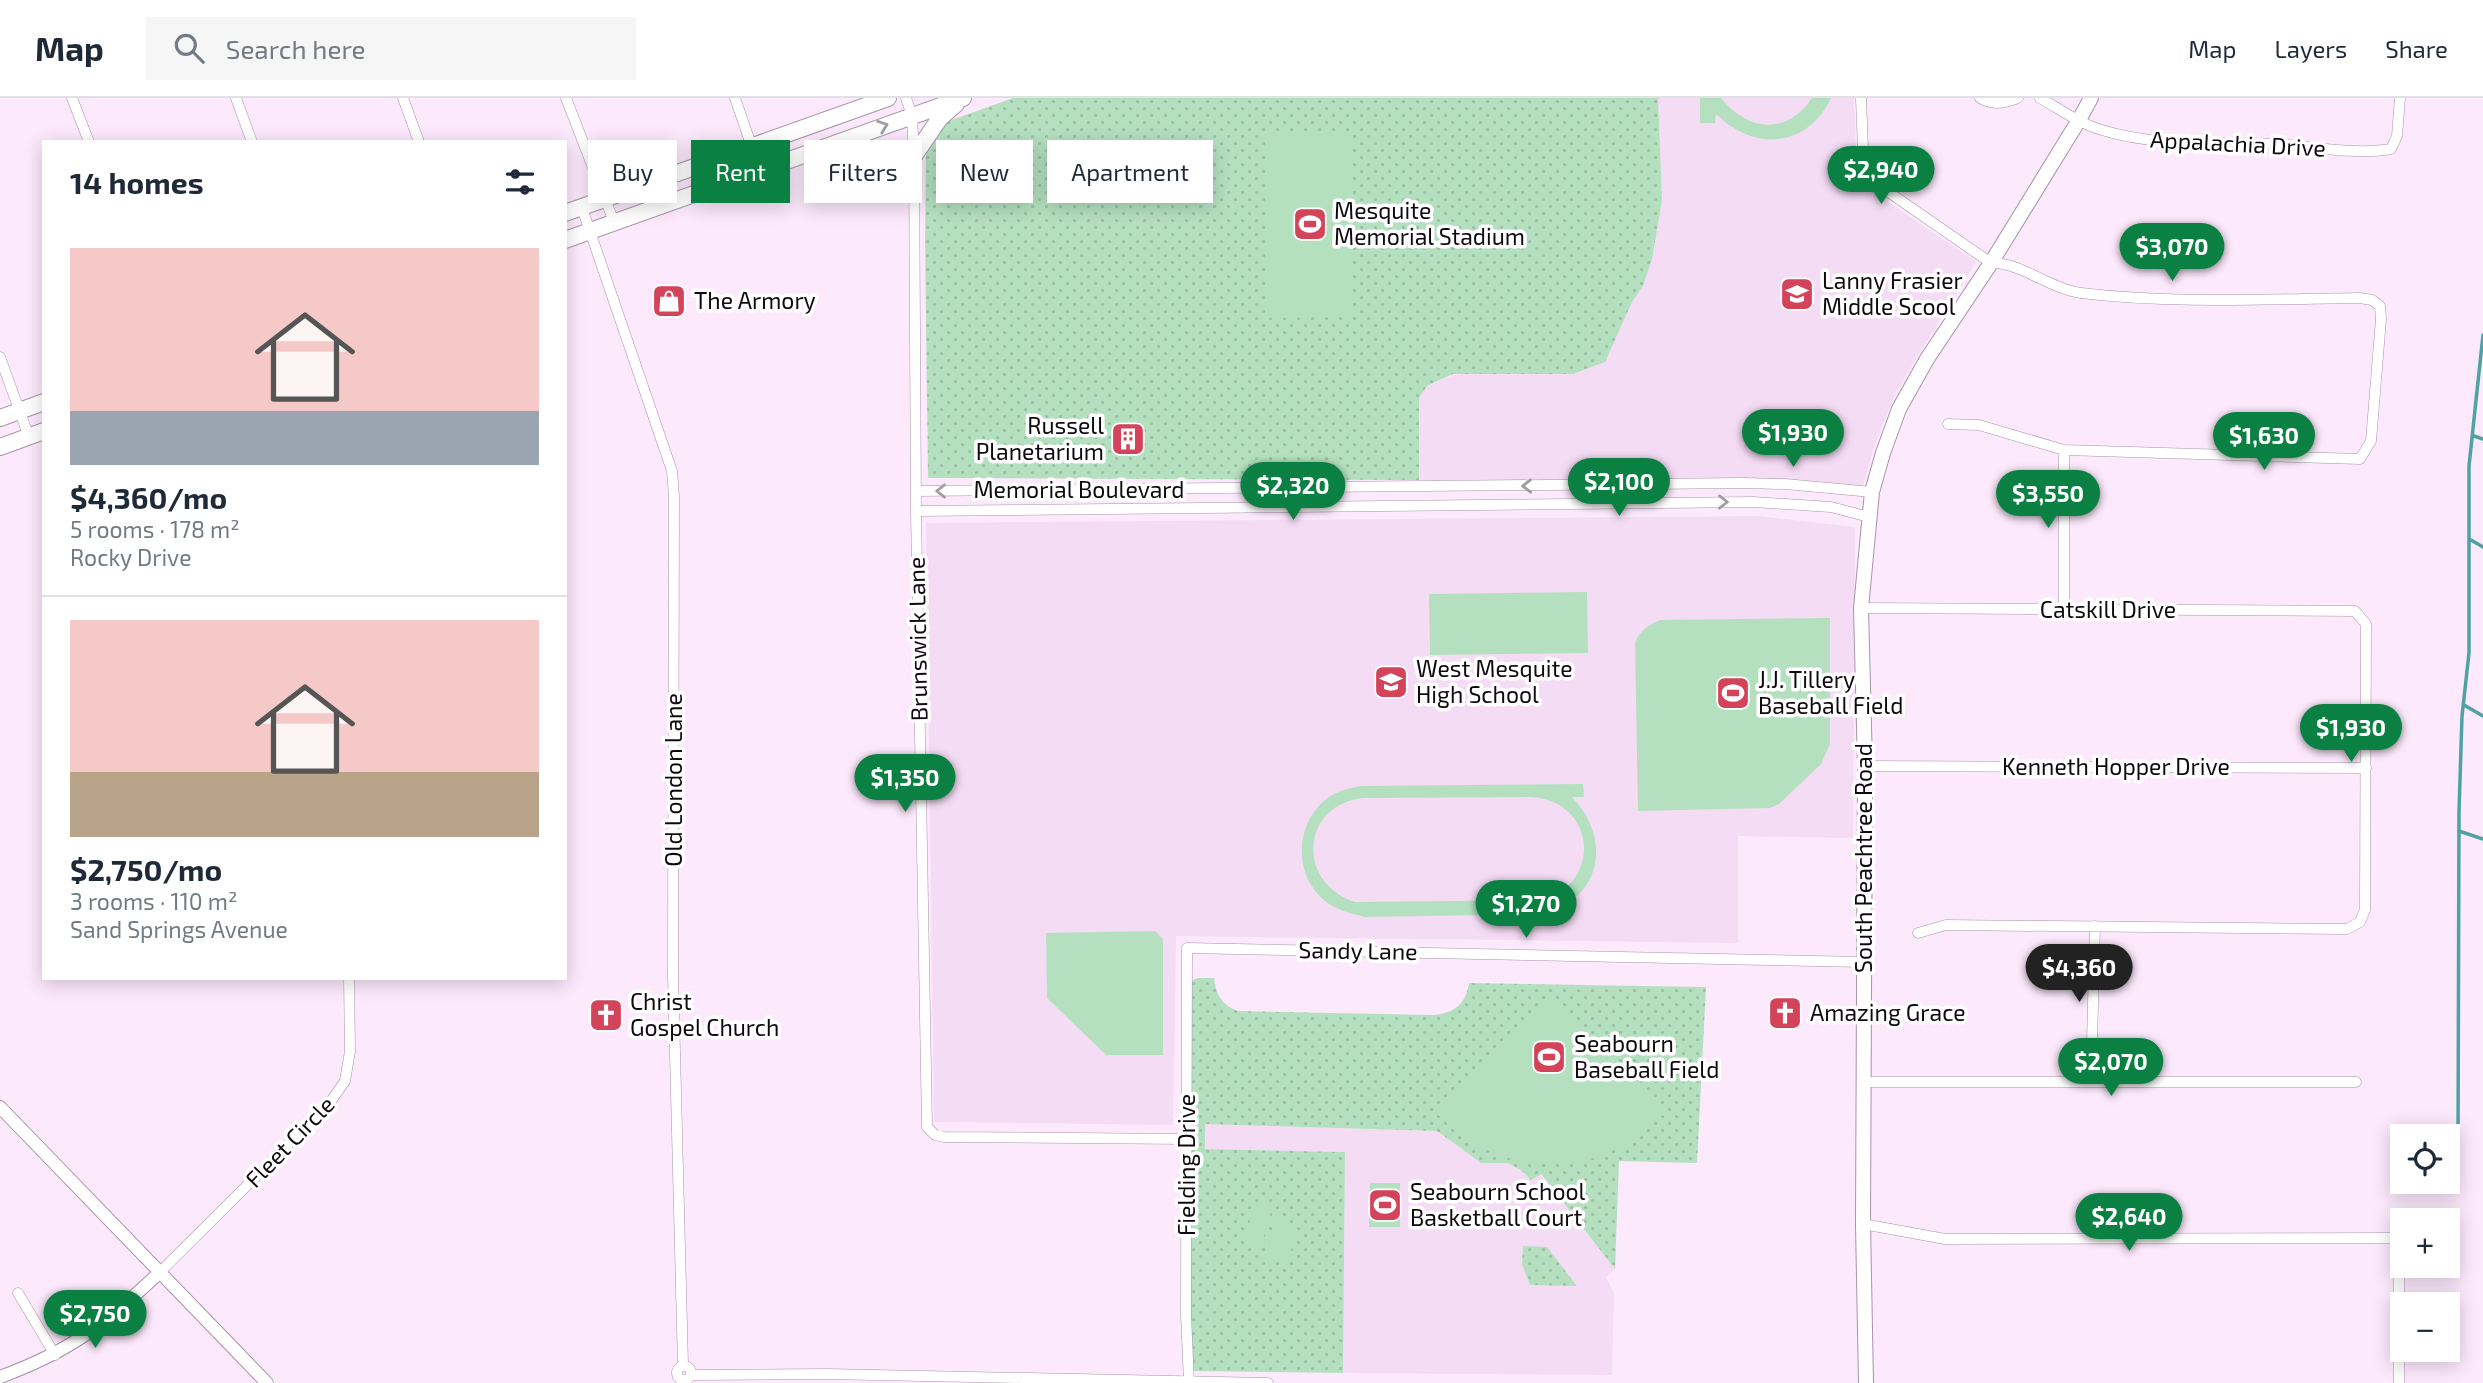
<!DOCTYPE html>
<html lang="en">
<head>
<meta charset="utf-8">
<style>
	body { margin:0; font-family:"Exo 2",sans-serif; background:#f6f6f7; color:#1f2937; height:100vh; display:flex; flex-direction:column; font-size:26px; white-space:nowrap }
	* { box-sizing:border-box; margin:0 }
	p { font-size:23px; color:#747a83 }
	.icon { flex:none; width:38px; height:38px; fill:none; stroke:currentColor; stroke-width:2; stroke-linecap:round; stroke-linejoin:round }
	.map { position:relative; flex:1; overflow:hidden }
	.drawer { position:absolute; left:42px; top:42px; width:525px; height:840px; display:flex; flex-direction:column; background:#fff; border-radius:0px; box-shadow:0 4px 18px #0003 }
	.drawer>* { flex:none }
	.guide { position:absolute; left:588px; top:42px; width:665px; height:63px; display:flex; gap:14px }
	.fabs { position:absolute; left:2390px; top:1026px; display:grid; gap:14px }
	.fabs a { display:grid; place-items:center; width:70px; height:70px; border-radius:0px; background:#fff; box-shadow:0 4px 18px #0003; font-size:35px }
	.price { position:absolute; translate:-50% -60px; padding:0 16px; border-radius:24px; background:#0b8043; color:#fff; font-size:23px; line-height:46px; filter:drop-shadow(0 2px 4px #0008) }
	.price::after { content:''; position:absolute; left:50%; top:42px; width:21px; height:16px; margin-left:-10px; background:inherit; clip-path:polygon(0 0,100% 0,50% 100%) }
	.price.selected { background:#222; color:#fff }
	ul { padding:0; list-style:none }
	li { display:grid; align-content:center; gap:14px; height:371px; padding:0 28px }
	li+li { border-top:2px solid #e0e1e3 }
	li span { display:grid; place-items:center; height:217px; border-radius:0px; color:#555 }
	li>.icon { margin-inline-start:auto }
	span .icon { width:126px; height:126px; fill:#fffc; stroke-width:1 }
	li b { font-size:30px }
	h2 { display:flex; justify-content:space-between; align-items:center; height:84px; padding:0 28px; font-size:30px }
	.tag { padding:0 24px; border-radius:0px; background:#fff; box-shadow:0 4px 18px #0003; font-size:24px; line-height:63px }
	.tag.selected { background:#0b8043; color:#fff }
	header { display:flex; align-items:center; gap:42px; box-sizing:border-box; height:98px; padding:0 35px; background:#fff; border-bottom:2px solid #e0e1e3 }
	header strong { font-size:33px }
	nav { display:flex; gap:38px; margin-inline-start:auto; font-size:24px }
	.search { width:490px; height:63px; background:#f6f6f7; display:flex; align-items:center; gap:18px; box-sizing:border-box; padding:0 24px; border-radius:0px; color:#747a83; font-size:26px }
	.map>svg:first-child { display:block }
	.built { fill:#f5dcf5 }
	.grass { fill:url(#grass-dots) }
	.pitch { fill:#b5e0c0; fill-rule:evenodd }
	.lines { fill:none; stroke-linecap:round; stroke-linejoin:round }
	.stream { stroke:#4ea2a3; stroke-width:3.5 }
	.minor-casing { stroke:#a695a6; stroke-width:11 }
	.tertiary-casing { stroke:#a695a6; stroke-width:14 }
	.secondary-casing { stroke:#a695a6; stroke-width:16 }
	.primary-casing { stroke:#a695a6; stroke-width:18 }
	.minor { stroke:#fff; stroke-width:10 }
	.tertiary { stroke:#fff; stroke-width:12 }
	.secondary { stroke:#fff; stroke-width:14 }
	.primary { stroke:#fff; stroke-width:16 }
	.oneway { stroke:#9f9d9f }
	.labels { text-anchor:middle; stroke-width:7; stroke-linejoin:round; paint-order:stroke }
	.street-label { font-size:23px; fill:#0f090f; stroke:#fff }
	.poi-label { font-size:23px; fill:#0f090f; stroke:#fff; text-anchor:start }
</style>
</head>
<body>
<header>
<strong>Map</strong>
<div class="search"><svg class="icon" aria-label="search" viewBox="0 0 24 24"><circle cx="10" cy="10" r="6"/><path d="M15 15l6 6"/></svg>Search here</div>
<nav><a>Map</a><a>Layers</a><a>Share</a></nav>
</header>
<div class="map">
<svg width="2483" height="1285" viewBox="0 0 2483 1285">
	<defs>
		<pattern id="grass-dots" width="8" height="8" patternUnits="userSpaceOnUse" patternTransform="scale(1.75)"><rect width="8" height="8" fill="#b5e0c0"/><path d="M2 2h.1M6 6h.1" fill="none" stroke="#9abfa4" stroke-width="1.8" stroke-linecap="round"/></pattern>
	</defs>
	<rect width="100%" height="100%" fill="#fce9fc"/>
	<!-- built -->
	<path class="built" d="M1658,0H1854L1857,83L1976,164L1896,294L1875,346L1862,391L1842,387L1419,382V300L1427,288L1632,204L1643,188L1662,102Z
		M1757,418L1855,429L1853,740L1738,738V845L1176,838L1173,1027L934,1024L926,425Z
		M1205,1026L1437,1033L1481,1065H1507L1521,1072L1540,1076L1615,1171L1606,1179L1614,1195L1612,1277L1343,1275L1345,1054L1204,1051Z"/>
	<!-- grass -->
	<path class="grass" d="M1013,0H1658L1662,102L1652,161L1643,188L1632,204L1605,264L1573,276H1453L1427,288L1419,300V382L928,380L925,142L926,52L946,24Z
		M1197,880H1214C1216,897 1222,907 1238,913L1430,917C1452,917 1466,907 1469,885L1706,889L1697,1065L1619,1063L1615,1171L1541,1076L1531,1082L1521,1072L1507,1065H1481L1437,1033L1205,1026V1051L1345,1054L1343,1275L1190,1273L1192,883Z
		M1523,1148L1547,1149L1577,1188L1530,1187L1522,1166Z"/>
	<!-- pitch -->
	<path class="pitch" d="M1700,0H1721C1747,33 1787,38 1812,0H1831C1807,51 1753,53 1716,16L1715,25H1700Z
		M1351,33L1353,219L1269,220L1267,34Z
		M1587,494L1588,555L1430,557L1429,496Z
		M1830,520V646L1821,666L1779,706L1770,710L1638,713L1635,544C1641,532 1648,527 1660,522Z
		M1583,686L1584,699H1572C1612,741 1602,799 1545,816L1365,819C1353,816 1340,813 1329,806C1291,780 1293,719 1334,696C1342,692 1351,690 1360,688ZM1532,699C1594,704 1603,779 1546,802L1355,804C1295,784 1301,706 1364,700Z
		M1155,833L1163,841V957H1106L1047,900L1046,835Z
		M1546,905H1554L1664,1016C1649,1029 1634,1042 1616,1051C1555,1082 1478,1064 1435,1013Z
		M1370,1085H1400V1129H1369Z
		M1255,1105L1272,1110L1261,1148L1244,1143Z
		M1276,1121L1298,1127L1287,1166L1265,1160Z"/>
	<g class="lines">
		<!-- stream -->
		<path class="stream" d="M2474,338L2483,341
			M2471,442L2483,449
			M2464,607L2483,618
			M2459,733L2483,741
			M2458,1050L2459,714L2462,618L2469,555V368L2483,237"/>
		<!-- minor casing -->
		<g class="minor-casing">
			<path id="minor" d="M72,0L89,44
				M236,0L252,44
				M403,0L419,44
				M566,0L614,124
				M735,0L760,73
				M906,0L912,18L914,58L916,413L927,1029L935,1037L944,1039L1188,1041
				M1861,0L1864,77L1991,165C2020,164 2050,191 2081,195C2173,206 2267,201 2360,200L2372,202L2380,208L2381,221L2371,343L2360,361L2064,352L1979,327L1948,326
				M1980,0C1994,8 2004,5 2018,0
				M2040,0C2060,11 2080,26 2102,32C2160,50 2219,43 2278,46C2315,49 2354,57 2391,51L2397,38L2400,0
				M582,110L672,373L674,398L673,877L683,1268
				M0,259L29,339
				M916,393L1744,385L1785,386L1872,394
				M916,413L1753,404L1831,409L1869,419
				M1861,510L2355,513L2366,526L2365,812L2360,824L2347,831L1946,827L1918,835
				M2064,512V352
				M1865,668L2366,670
				M1864,984H2356
				M2091,984L2095,828
				M1863,1126L1945,1141L2399,1140V1285
				M159,1175L329,1006L345,983L350,953L349,880
				M18,1195L55,1257
				M677 1275a7 7 0 1 1 14 0a7 7 0 1 1-14 0Z
				M691,1277L827,1276L1268,1285
				M1189,1284L1186,1217L1187,850L1864,864"/>
		</g>
		<!-- tertiary casing -->
		<g class="tertiary-casing">
			<path id="tertiary" d="M0,1009L267,1285
				M0,1279C71,1253 105,1226 159,1175"/>
		</g>
		<!-- secondary casing -->
		<g class="secondary-casing">
			<path id="secondary" d="M1866,1285L1863,1126L1865,668L1861,510L1872,394L1883,355L1899,311L1927,261L1991,165L2079,22L2091,0"/>
		</g>
		<!-- primary casing -->
		<g class="primary-casing">
			<path id="primary" d="M914,58L940,20L956,6
				M565,115L888,0
				M565,142L963,0
				M0,320L44,304
				M0,349L44,333"/>
		</g>
		<!-- minor -->
		<use href="#minor" class="minor"/>
		<!-- tertiary -->
		<use href="#tertiary" class="tertiary"/>
		<!-- secondary -->
		<use href="#secondary" class="secondary"/>
		<!-- primary -->
		<use href="#primary" class="primary"/>
	</g>
	<!-- one-way arrows -->
	<defs><path id="oneway-chevron" d="M-2-3.5L2.5 0L-2 3.5" fill="none" stroke-width="1.6" stroke-linecap="round" stroke-linejoin="round" transform="scale(1.75)"/></defs>
	<g class="oneway">
		<use href="#oneway-chevron" transform="translate(883 28) rotate(-20)"/>
		<use href="#oneway-chevron" transform="translate(1527 388) rotate(179)"/>
		<use href="#oneway-chevron" transform="translate(941 393) rotate(180)"/>
		<use href="#oneway-chevron" transform="translate(1723 404)"/>
	</g>
	<!-- icons -->
	<defs>
		<g id="stadium-square" transform="scale(1.75)"><rect x="-9" y="-9" width="18" height="18" rx="4" fill="#d3435a" stroke="#fff"/><path d="M0-5a6.5 5 0 1 0 0 10a6.5 5 0 1 0 0-10ZM-3.5-1.8h7v3.6h-7Z" fill="#fff"/></g>
		<g id="school-square" transform="scale(1.75)"><rect x="-9" y="-9" width="18" height="18" rx="4" fill="#d3435a" stroke="#fff"/><path d="M0-5L7-2L0 1L-7-2ZM-4 1L0 2.5L4 1V4Q0 6-4 4Z" fill="#fff"/></g>
		<g id="shop-square" transform="scale(1.75)"><rect x="-9" y="-9" width="18" height="18" rx="4" fill="#d3435a" stroke="#fff"/><path d="M-5-2.5h2.3a2.7 3.5 0 0 1 5.4 0H5L5.5 6h-11ZM-1.5-2.5h3a1.5 2.3 0 0 0-3 0Z" fill="#fff"/></g>
		<g id="building-square" transform="scale(1.75)"><rect x="-9" y="-9" width="18" height="18" rx="4" fill="#d3435a" stroke="#fff"/><path d="M-4-6H4V6H1V3H-1V6H-4ZM-2.5-4.3h1.7v1.8h-1.7ZM.8-4.3h1.7v1.8H.8ZM-2.5-1h1.7V.8h-1.7ZM.8-1h1.7V.8H.8Z" fill="#fff"/></g>
		<g id="church-square" transform="scale(1.75)"><rect x="-9" y="-9" width="18" height="18" rx="4" fill="#d3435a" stroke="#fff"/><path d="M-1.2-6h2.4v3.5h3.3v2.4h-3.3V6h-2.4V-.1h-3.3v-2.4h3.3Z" fill="#fff"/></g>
	</defs>
	<g fill-rule="evenodd">
		<use href="#stadium-square" x="1310" y="126"/>
		<use href="#school-square" x="1797" y="196"/>
		<use href="#shop-square" x="669" y="203"/>
		<use href="#building-square" x="1128" y="341"/>
		<use href="#school-square" x="1391" y="584"/>
		<use href="#stadium-square" x="1733" y="595"/>
		<use href="#church-square" x="1785" y="915"/>
		<use href="#church-square" x="606" y="917"/>
		<use href="#stadium-square" x="1549" y="959"/>
		<use href="#stadium-square" x="1385" y="1107"/>
	</g>
	<g class="labels">
		<!-- street labels -->
		<g class="street-label">
			<text transform="translate(2238 46) rotate(3)" y="8">Appalachia Drive</text>
			<text x="1079" y="400">Memorial Boulevard</text>
			<text x="2108" y="520">Catskill Drive</text>
			<text transform="translate(918 541) rotate(-91)" y="8">Brunswick Lane</text>
			<text x="2116" y="677">Kenneth Hopper Drive</text>
			<text transform="translate(674 682) rotate(-90)" y="8">Old London Lane</text>
			<text transform="translate(1864 760) rotate(-90)" y="8">South Peachtree Road</text>
			<text transform="translate(1358 853) rotate(1)" y="8">Sandy Lane</text>
			<text transform="translate(290 1044) rotate(-46)" y="8">Fleet Circle</text>
			<text transform="translate(1187 1067) rotate(-90)" y="8">Fielding Drive</text>
		</g>
		<!-- poi labels -->
		<g class="poi-label">
			<text x="1334" y="121">Mesquite<tspan x="1334" dy="26">Memorial Stadium</tspan></text>
			<text x="1822" y="191">Lanny Frasier<tspan x="1822" dy="26">Middle Scool</tspan></text>
			<text x="694" y="211">The Armory</text>
			<text x="1104" y="336" text-anchor="end">Russell<tspan x="1104" dy="26">Planetarium</tspan></text>
			<text x="1416" y="579">West Mesquite<tspan x="1416" dy="26">High School</tspan></text>
			<text x="1758" y="590">J.J. Tillery<tspan x="1758" dy="26">Baseball Field</tspan></text>
			<text x="630" y="912">Christ<tspan x="630" dy="26">Gospel Church</tspan></text>
			<text x="1810" y="923">Amazing Grace</text>
			<text x="1574" y="954">Seabourn<tspan x="1574" dy="26">Baseball Field</tspan></text>
			<text x="1410" y="1102">Seabourn School<tspan x="1410" dy="26">Basketball Court</tspan></text>
		</g>
	</g>
</svg>
<div class="fabs">
<a><svg class="icon" aria-label="locate" viewBox="0 0 24 24"><circle cx="12" cy="12" r="6"/><path d="M12 2v4M12 18v4M2 12h4M18 12h4"/></svg></a>
<a>+</a>
<a>−</a>
</div>
<b class="price" style="left:1881px;top:108px">$2,940</b>
<b class="price" style="left:2172px;top:185px">$3,070</b>
<b class="price" style="left:1793px;top:371px">$1,930</b>
<b class="price" style="left:2264px;top:374px">$1,630</b>
<b class="price" style="left:1619px;top:420px">$2,100</b>
<b class="price" style="left:1293px;top:424px">$2,320</b>
<b class="price" style="left:2048px;top:432px">$3,550</b>
<b class="price" style="left:2351px;top:666px">$1,930</b>
<b class="price" style="left:905px;top:716px">$1,350</b>
<b class="price" style="left:1526px;top:842px">$1,270</b>
<b class="price selected" style="left:2079px;top:906px">$4,360</b>
<b class="price" style="left:2111px;top:1000px">$2,070</b>
<b class="price" style="left:2129px;top:1155px">$2,640</b>
<b class="price" style="left:95px;top:1252px">$2,750</b>
<div class="guide">
<a class="tag">Buy</a>
<a class="tag selected">Rent</a>
<a class="tag">Filters</a>
<a class="tag">New</a>
<a class="tag">Apartment</a>
</div>
<section class="drawer">
<h2>14 homes<svg class="icon" aria-label="filters" viewBox="0 0 24 24"><path d="M4 7h16M4 17h16"/><circle cx="9" cy="7" r="2"/><circle cx="15" cy="17" r="2"/></svg></h2>
<ul>
<li><span style="background:linear-gradient(#f6c9c9 75%,#9aa5b1 0)"><svg class="icon" aria-label="home" viewBox="0 0 24 24"><path d="M3 11l9-7 9 7M6 9v11h12V9"/></svg></span><div><b>$4,360/mo</b><p>5 rooms · 178 m²</p><p>Rocky Drive</p></div></li>
<li><span style="background:linear-gradient(#f6c9c9 70%,#b9a48a 0)"><svg class="icon" aria-label="home" viewBox="0 0 24 24"><path d="M3 11l9-7 9 7M6 9v11h12V9"/></svg></span><div><b>$2,750/mo</b><p>3 rooms · 110 m²</p><p>Sand Springs Avenue</p></div></li>
</ul>
</section>
</div>
</body>
</html>
